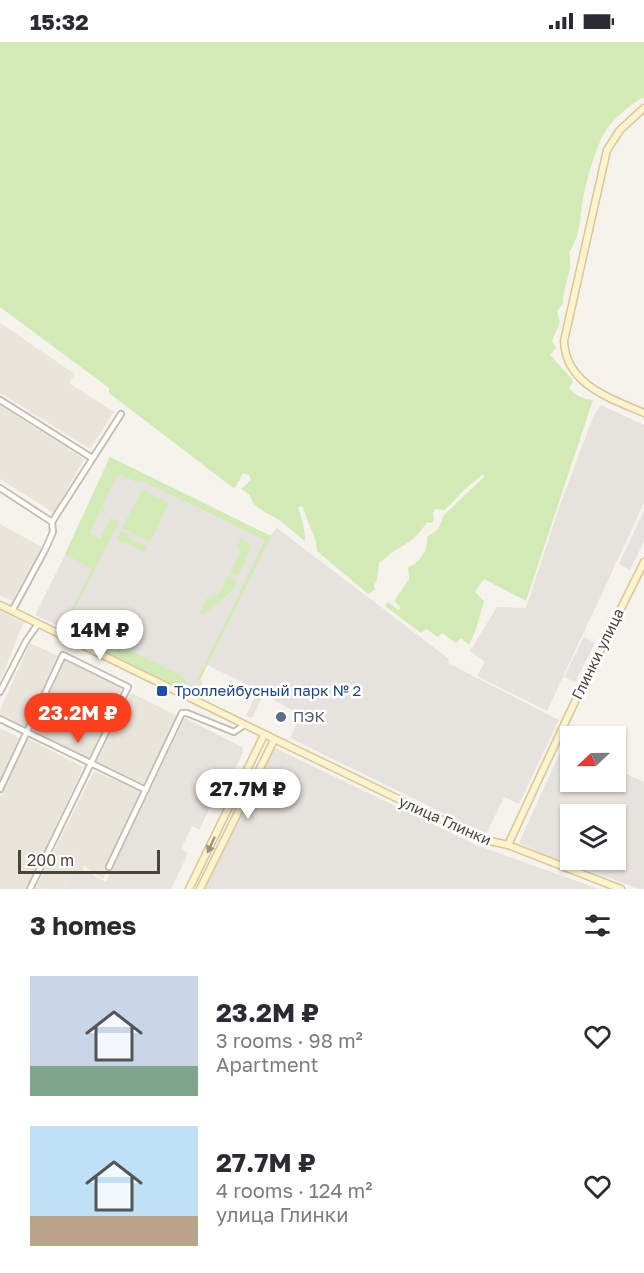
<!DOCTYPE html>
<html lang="en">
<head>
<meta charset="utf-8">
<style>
	body { margin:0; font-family:"Golos Text",sans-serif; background:#f7f7f7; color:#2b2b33; height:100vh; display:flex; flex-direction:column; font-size:22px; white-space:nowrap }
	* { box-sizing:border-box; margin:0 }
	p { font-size:20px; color:#7c7c81 }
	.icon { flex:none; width:33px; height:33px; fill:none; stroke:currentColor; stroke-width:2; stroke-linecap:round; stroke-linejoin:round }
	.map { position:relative; height:847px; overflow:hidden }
	.panel { display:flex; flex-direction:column; background:#fff; flex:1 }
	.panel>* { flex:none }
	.needle { width:39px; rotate:248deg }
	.buttons { position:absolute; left:560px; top:684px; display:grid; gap:12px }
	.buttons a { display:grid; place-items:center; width:66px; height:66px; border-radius:0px; background:#fff; box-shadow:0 2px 4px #0004; font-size:30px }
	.scale { position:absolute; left:18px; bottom:15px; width:142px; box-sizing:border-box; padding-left:6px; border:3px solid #4b4439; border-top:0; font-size:16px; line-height:21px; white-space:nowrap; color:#4b4439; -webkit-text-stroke:4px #fff; paint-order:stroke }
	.price { position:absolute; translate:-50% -51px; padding:0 14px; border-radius:21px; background:#fff; color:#222; font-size:20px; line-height:39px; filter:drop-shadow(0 2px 3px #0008) }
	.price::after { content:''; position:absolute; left:50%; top:36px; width:18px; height:14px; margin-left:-9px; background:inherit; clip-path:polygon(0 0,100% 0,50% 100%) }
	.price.active { background:#fc3f1d; color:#fff }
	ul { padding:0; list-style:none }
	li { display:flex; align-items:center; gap:18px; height:150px; padding:0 30px }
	li span { display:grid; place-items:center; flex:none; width:168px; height:120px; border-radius:0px; color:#555 }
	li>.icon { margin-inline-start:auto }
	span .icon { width:72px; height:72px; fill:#fffc; stroke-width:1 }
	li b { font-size:26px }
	h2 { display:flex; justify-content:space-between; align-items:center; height:72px; padding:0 30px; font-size:26px }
	.status { display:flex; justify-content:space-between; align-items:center; height:42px; padding:0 30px; background:#fff; direction:ltr }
	.status svg { height:16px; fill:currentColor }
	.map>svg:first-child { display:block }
	.residential { fill:#eae5da }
	.industrial { fill:#e6e2dd; fill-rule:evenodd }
	.green { fill:#d2eab5 }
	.parking { fill:#e5e3e0 }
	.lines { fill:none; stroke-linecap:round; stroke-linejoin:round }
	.minor-casing { stroke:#c2bbae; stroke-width:8 }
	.secondary-casing { stroke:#d6c79b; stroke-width:9 }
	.minor { stroke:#fff; stroke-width:4.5 }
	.secondary { stroke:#fff3cd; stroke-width:6 }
	.oneway { fill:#9c937c }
	.transit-dot { fill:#1a4fb4; stroke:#fff; stroke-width:2 }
	.service-dot { fill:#5c6f8a; stroke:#fff; stroke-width:2 }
	.labels { text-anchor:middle; stroke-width:5; stroke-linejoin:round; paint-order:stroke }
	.street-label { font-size:15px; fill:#4b4439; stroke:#fff }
	.transit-label { font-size:15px; fill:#164399; stroke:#fff; text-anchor:start }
	.service-label { font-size:15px; fill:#4e5e75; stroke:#fff; text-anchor:start }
</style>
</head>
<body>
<div class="status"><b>15:32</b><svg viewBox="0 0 49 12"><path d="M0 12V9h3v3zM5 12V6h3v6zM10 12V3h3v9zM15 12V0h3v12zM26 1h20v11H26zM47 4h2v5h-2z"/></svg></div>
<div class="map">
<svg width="644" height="847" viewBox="0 0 644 847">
	<rect width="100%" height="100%" fill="#f6f3ec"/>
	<!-- residential -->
	<path class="residential" d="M0,281L75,332L69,341L114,370L90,407L0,351Z
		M0,363L84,417L54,471L0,437Z
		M0,482L42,505L12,559L0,553Z
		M0,569L24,580L0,639Z
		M30,601L58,614L25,685L0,672V668Z
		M65,618L122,645L89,716L33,689Z
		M131,651L179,675L144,742L97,720Z
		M0,686L20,696L0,739Z
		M27,696L83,725L27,847H0V755Z
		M94,729L144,750L103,837L84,824L72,847H35Z"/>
	<!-- industrial -->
	<path class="industrial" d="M601,363L644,383V461L547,669L477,634L485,620L470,609L497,565L526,566L560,463L593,375Z
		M110,415L270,494L277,486L449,617L448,621L559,678L519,762L504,755L486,792L290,696L301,673L278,660L263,653L252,676L246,674L258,648L207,623L200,638L203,641L198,651L35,573L86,471Z
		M185,676L242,705L243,710L232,733L227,731L199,788L192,784L181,807L188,811L171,847H67L78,825L106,840Z
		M273,705L476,803L599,847H206L203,846Z
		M562,706L570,709V740H615V727L644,740V847H639L551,815L519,801ZM570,772H615V818H570Z"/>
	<!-- green -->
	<path class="green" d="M0,0H644V55C632,61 613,77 606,88C596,104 586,140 583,158C579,180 581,192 569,211C574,229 562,245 563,262L557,269L560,280L552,299L556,306L550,313L571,336L573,340L569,346C576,354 583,357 593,358L526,559L484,537L475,550L484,559L476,587L469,603L461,596L456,601L442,591L438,595L426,587L421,591L385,564L388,560L398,568L400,567V564L395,560L396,556L409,537L408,525C421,520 428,508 427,495L438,487L444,473L484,435L483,432L465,447L445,468L435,467L433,471L434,478L431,481L427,480C415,498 411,499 394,509C388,513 385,517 379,521L377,538L374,543L375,548L368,552L317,509L316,500L302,464L298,465C302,476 305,488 305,499C295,492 285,481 274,475C265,470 252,465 250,453L241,447L251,438L249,433L243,431L235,446L232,445L109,351V346L0,265Z
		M110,415L271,494L200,638H197L265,498L141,438L137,440L118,432L102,464L105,466L104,470L100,469L89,491L100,497L111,476L119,480L69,577L67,576L92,527L65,512Z
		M142,448L169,461L150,500L122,486Z
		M121,489L129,493L128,496L147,505L144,512L143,509L124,500L123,502L117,497Z
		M241,497L249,501L251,506L238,534L230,530L241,507L237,505Z
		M228,534L236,540L231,550L205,571H199L207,556L218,553Z
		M77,582L185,636L186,643L180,646L72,593L69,589L71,583Z"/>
	<!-- parking -->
	<path class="parking" d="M644,468V499L630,528L619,522Z
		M584,595L595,601L575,640L564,635Z"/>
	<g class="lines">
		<!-- minor casing -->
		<g class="minor-casing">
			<path id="minor" d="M0,358L92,416
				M0,446L52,480
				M12,569L45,508L53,490L52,480L121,372
				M0,650L26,599L38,582
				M0,677L146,748
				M0,747L63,613L128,645L30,847
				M109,825L182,671H187L234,690L244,683"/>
		</g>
		<!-- secondary casing -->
		<g class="secondary-casing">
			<path id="secondary" d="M644,66L620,88L607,108L564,299C566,343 610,356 644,371
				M0,563C161,641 320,720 481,797L508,803L621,847
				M508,803L569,672L644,520
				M189,847L264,693
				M200,847L274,698"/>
		</g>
		<!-- minor -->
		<use href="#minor" class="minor"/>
		<!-- secondary -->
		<use href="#secondary" class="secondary"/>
	</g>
	<!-- one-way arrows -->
	<defs><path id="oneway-solid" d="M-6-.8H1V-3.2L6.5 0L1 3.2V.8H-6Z" transform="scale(1.5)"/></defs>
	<use class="oneway" href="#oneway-solid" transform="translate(211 803) rotate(115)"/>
	<!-- markers -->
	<rect class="transit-dot" x="156" y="643" width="12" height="12" rx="3"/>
	<circle class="service-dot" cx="281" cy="675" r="6"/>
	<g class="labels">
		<!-- street labels -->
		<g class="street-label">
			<text transform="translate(598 612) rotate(-64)" y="5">Глинки улица</text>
			<text transform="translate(445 779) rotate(24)" y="5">улица Глинки</text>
		</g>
		<!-- transit labels -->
		<g class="transit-label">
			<text x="174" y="654">Троллейбусный парк № 2</text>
		</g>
		<!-- service labels -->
		<g class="service-label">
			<text x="293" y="680">ПЭК</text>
		</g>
	</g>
</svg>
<div class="buttons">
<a><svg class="needle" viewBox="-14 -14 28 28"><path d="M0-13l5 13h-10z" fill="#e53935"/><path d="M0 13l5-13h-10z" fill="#7c7c81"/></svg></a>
<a><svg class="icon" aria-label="layers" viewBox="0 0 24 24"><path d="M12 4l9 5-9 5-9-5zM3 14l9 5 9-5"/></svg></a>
</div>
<div class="scale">200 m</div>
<b class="price" style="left:100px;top:619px">14M ₽</b>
<b class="price active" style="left:78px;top:702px">23.2M ₽</b>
<b class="price" style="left:248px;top:778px">27.7M ₽</b>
</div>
<section class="panel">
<h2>3 homes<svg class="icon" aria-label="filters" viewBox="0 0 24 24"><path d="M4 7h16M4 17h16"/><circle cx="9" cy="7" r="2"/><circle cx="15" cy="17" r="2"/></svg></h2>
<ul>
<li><span style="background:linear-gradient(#c9d6e8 75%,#7fa58c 0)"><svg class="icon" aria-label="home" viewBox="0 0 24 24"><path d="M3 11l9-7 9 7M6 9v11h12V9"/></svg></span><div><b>23.2M ₽</b><p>3 rooms · 98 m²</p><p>Apartment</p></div><svg class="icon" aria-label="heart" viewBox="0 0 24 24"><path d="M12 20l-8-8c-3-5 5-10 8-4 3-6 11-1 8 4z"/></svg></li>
<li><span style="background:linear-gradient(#bfe0f5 75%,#b9a48a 0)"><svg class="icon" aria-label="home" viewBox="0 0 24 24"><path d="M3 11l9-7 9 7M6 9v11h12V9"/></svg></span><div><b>27.7M ₽</b><p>4 rooms · 124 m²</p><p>улица Глинки</p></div><svg class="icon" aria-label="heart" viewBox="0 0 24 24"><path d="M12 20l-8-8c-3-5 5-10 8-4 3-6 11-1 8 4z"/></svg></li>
</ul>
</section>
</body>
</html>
